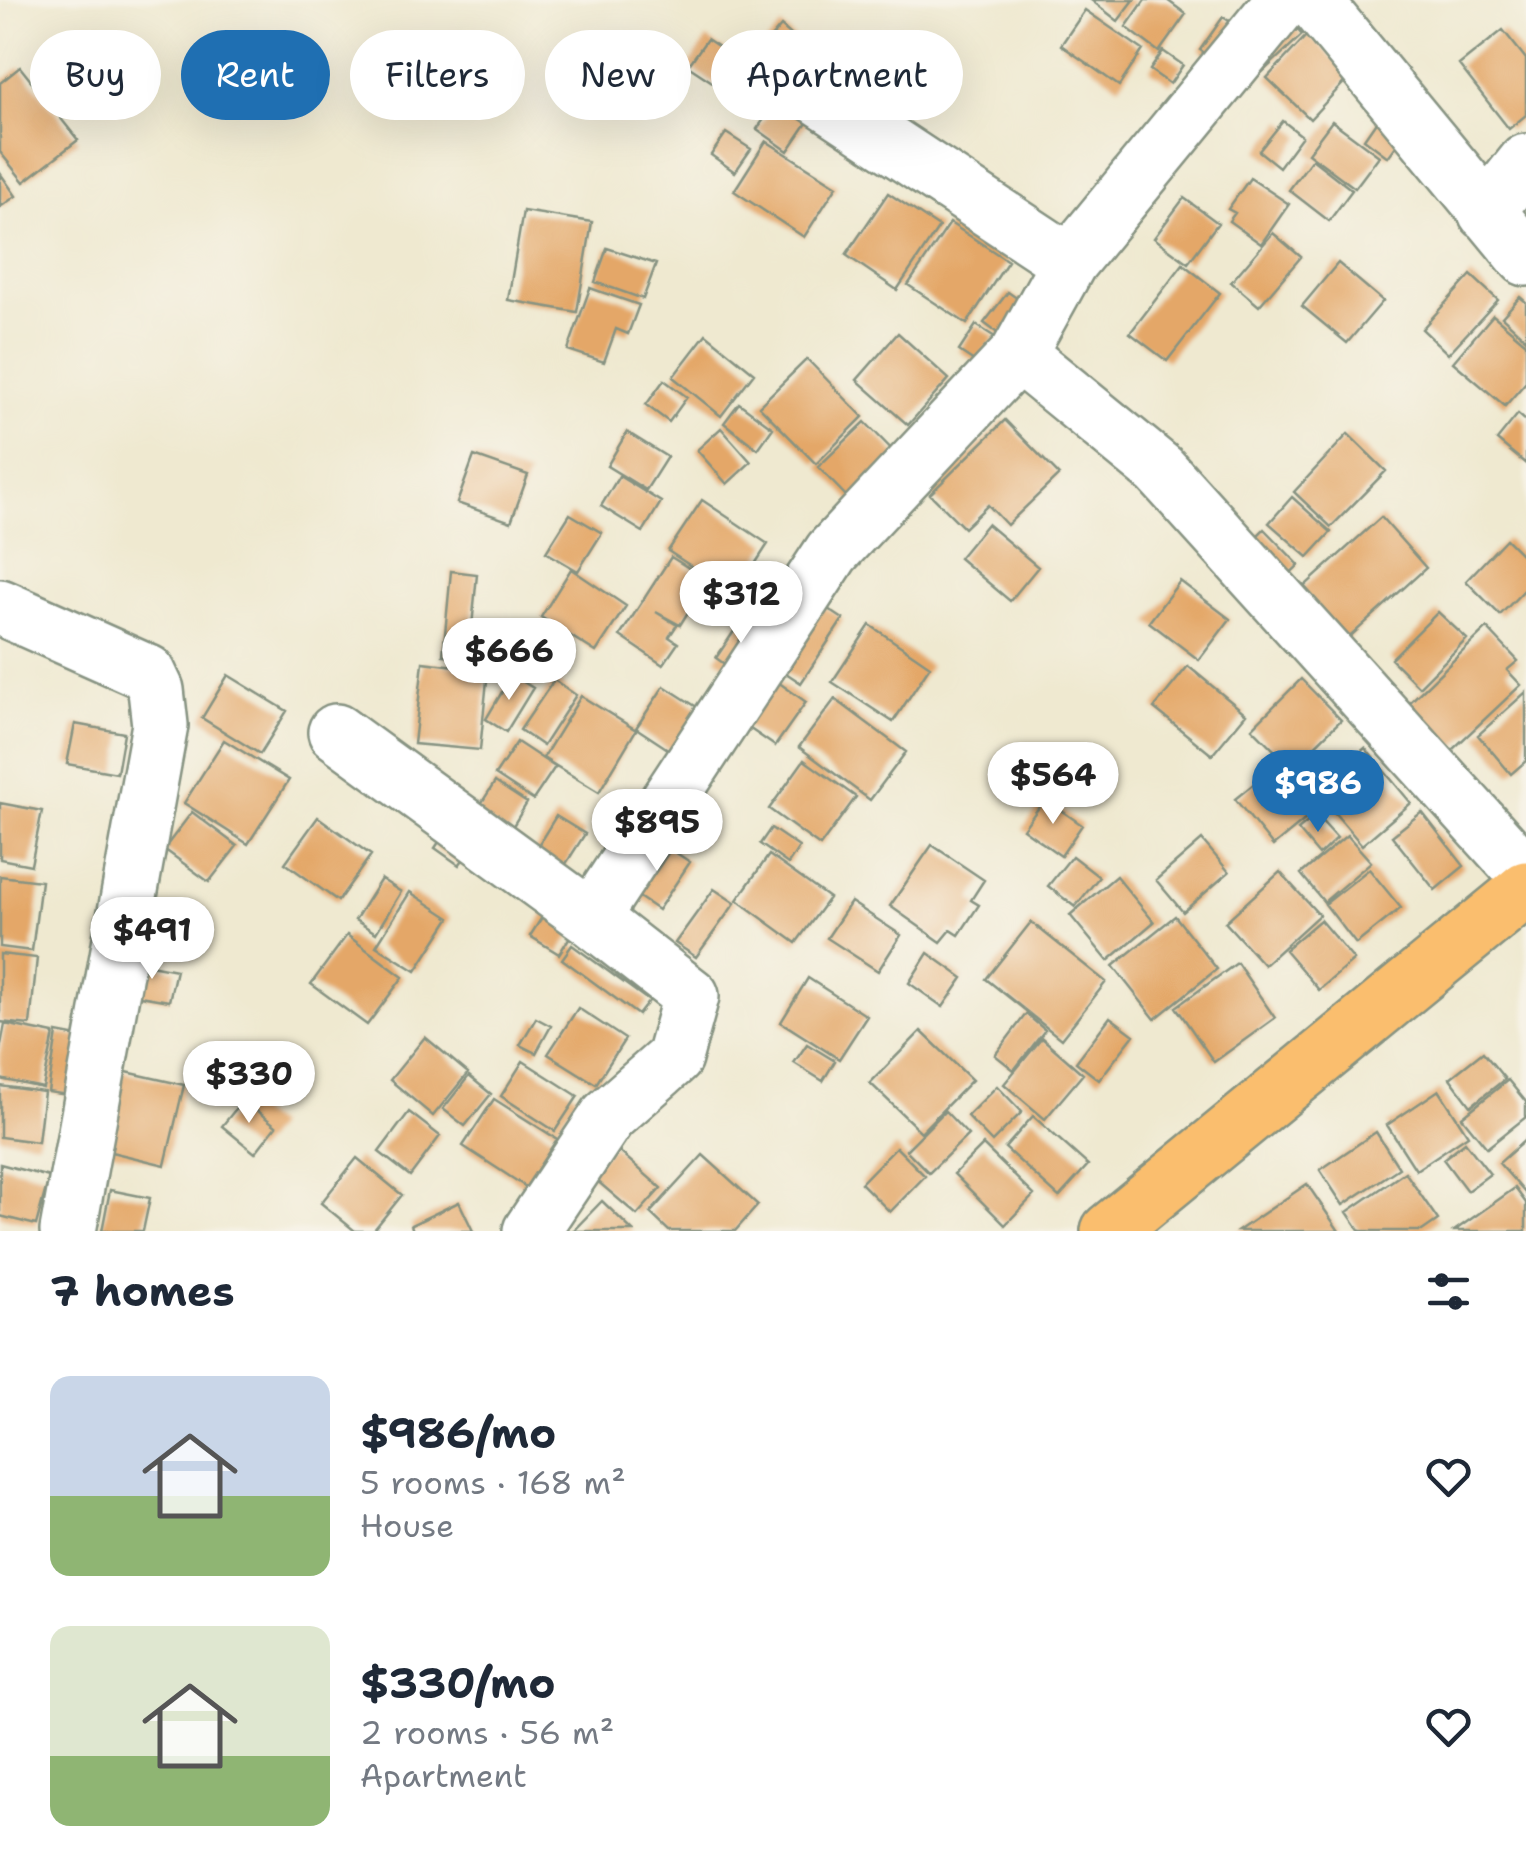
<!DOCTYPE html>
<html lang="en">
<head>
<meta charset="utf-8">
<style>
	body { margin:0; font-family:"Shantell Sans",sans-serif; background:#f6f6f7; color:#1f2937; height:100vh; display:flex; flex-direction:column; font-size:38px; white-space:nowrap }
	* { box-sizing:border-box; margin:0 }
	p { font-size:32px; color:#747a83 }
	.icon { flex:none; width:55px; height:55px; fill:none; stroke:currentColor; stroke-width:2; stroke-linecap:round; stroke-linejoin:round }
	.map { position:relative; height:1231px; overflow:hidden }
	.panel { display:flex; flex-direction:column; background:#fff; flex:1 }
	.panel>* { flex:none }
	.banner { position:absolute; left:30px; top:30px; width:1000px; height:90px; display:flex; gap:20px }
	.price { position:absolute; translate:-50% -85px; padding:0 22px; border-radius:35px; background:#fff; color:#222; font-size:32px; line-height:65px; filter:drop-shadow(0 2px 5px #0008) }
	.price::after { content:''; position:absolute; left:50%; top:60px; width:30px; height:22px; margin-left:-15px; background:inherit; clip-path:polygon(0 0,100% 0,50% 100%) }
	.price.on { background:#1f6fb2; color:#fff }
	ul { padding:0; list-style:none }
	li { display:flex; align-items:center; gap:30px; height:250px; padding:0 50px }
	li span { display:grid; place-items:center; flex:none; width:280px; height:200px; border-radius:20px; color:#555 }
	li>.icon { margin-inline-start:auto }
	span .icon { width:120px; height:120px; fill:#fffc; stroke-width:1 }
	li b { font-size:42px }
	h2 { display:flex; justify-content:space-between; align-items:center; height:120px; padding:0 50px; font-size:42px }
	.chip { padding:0 35px; border-radius:45px; background:#fff; box-shadow:0 10px 40px #0002; font-size:35px; line-height:90px }
	.chip.on { background:#1f6fb2; color:#fff }
	.map>svg:first-child { display:block }
	.building { fill:#e4a768 }
	.lines { fill:none; stroke-linecap:round; stroke-linejoin:round }
	.minor-casing { stroke:#879382; stroke-width:60 }
	.major-casing { stroke:#879382; stroke-width:60 }
	.minor { stroke:#fff; stroke-width:55 }
	.major { stroke:#fabe6e; stroke-width:55 }
</style>
</head>
<body>
<div class="map">
<svg width="1526" height="1231" viewBox="0 0 1526 1231">
	<rect width="100%" height="100%" fill="#f7f3e8"/>
	<filter id="ink" filterUnits="userSpaceOnUse"><feTurbulence type="fractalNoise" baseFrequency=".01" numOctaves="2"/><feDisplacementMap in="SourceGraphic" scale="20" xChannelSelector="R" yChannelSelector="G"/><feConvolveMatrix kernelMatrix="1 2 1 2 8 2 1 2 1" color-interpolation-filters="sRGB"/></filter>
	<filter id="wash" filterUnits="userSpaceOnUse"><feTurbulence type="fractalNoise" baseFrequency=".0048" numOctaves="4" result="noise"/><feDisplacementMap in="SourceGraphic" scale="40" xChannelSelector="R" yChannelSelector="G"/><feGaussianBlur stdDeviation="2.25" result="paint"/><feColorMatrix in="noise" values="0 0 0 0 0 0 0 0 0 0 0 0 0 0 0 0 0 1.4 0 .05"/><feComposite in="paint" operator="in"/></filter>
	<g filter="url(#wash)">
		<rect width="100%" height="100%" fill="#efe9d0"/>
		<g id="blocks">
			<!-- building -->
			<path class="building" d="M1091,0H1134L1118,21Z
				M1145,0H1167L1186,14L1159,52L1126,27Z
				M1085,10L1143,50L1119,86L1061,45Z
				M1223,17L1240,28L1217,62L1200,50Z
				M1289,20L1302,35L1253,81L1240,66Z
				M781,26L807,49L790,69L764,46Z
				M1503,30L1526,59V115L1509,129L1459,65Z
				M1308,34L1351,75L1310,119L1267,78Z
				M707,39L742,62L723,89L688,66Z
				M1163,51L1183,65L1170,84L1150,70Z
				M20,67L78,140L24,182L0,152V83Z
				M779,98L809,120L788,151L757,129Z
				M1384,110L1409,128L1388,157L1364,139Z
				M1283,121L1302,136L1279,167L1259,151Z
				M1332,121L1379,156L1355,188L1308,153Z
				M726,133L751,149L735,172L711,155Z
				M766,141L837,186L804,237L734,191Z
				M1312,159L1352,190L1329,221L1289,190Z
				M0,173L16,196L0,207Z
				M1250,178L1289,204L1261,244L1229,221L1235,213L1228,209Z
				M888,193L939,227L897,290L846,255Z
				M1184,198L1218,223L1188,263L1154,238Z
				M523,211L592,222L577,312L508,300Z
				M950,223L1008,261L967,324L908,285Z
				M1273,233L1301,257L1259,306L1231,282Z
				M607,248L656,264L643,299L595,282Z
				M1338,263L1383,301L1347,343L1302,306Z
				M1183,264L1220,293L1167,361L1130,333Z
				M1471,275L1498,300L1448,354L1422,329Z
				M590,288L639,305L628,334L616,329L604,362L568,350Z
				M1008,292L1035,311L1011,343L984,323Z
				M1520,297L1526,302V339L1502,317Z
				M1493,315L1526,343V382L1505,406L1453,362Z
				M976,325L995,337L977,363L959,351Z
				M898,333L949,379L908,425L857,380Z
				M706,334L754,373L721,416L673,377Z
				M807,359L863,417L816,464L759,406Z
				M664,380L687,397L669,422L646,405Z
				M739,403L773,428L758,449L724,423Z
				M1518,414L1526,421V464L1497,440Z
				M1005,420L1059,475L1007,525L988,505L964,528L930,494Z
				M865,422L900,458L853,503L818,467Z
				M721,428L751,462L727,484L697,450Z
				M627,432L667,457L646,490L607,466Z
				M1348,434L1386,471L1331,527L1294,492Z
				M474,456L528,475L511,522L457,503Z
				M619,476L661,502L643,532L601,506Z
				M1292,497L1331,532L1308,557L1269,523Z
				M702,500L768,544L735,595L668,551Z
				M570,514L602,533L578,571L546,552Z
				M1381,517L1426,568L1333,652L1288,601Z
				M987,524L1038,567L1010,601L959,558Z
				M1264,529L1299,565L1261,601L1227,566Z
				M1506,539L1526,559V588L1500,615L1466,581Z
				M671,557L708,580L680,625L656,612L677,625L669,637L678,643L663,665L620,636Z
				M571,569L626,606L596,652L541,617Z
				M451,571L477,574L469,658L443,655Z
				M1180,581L1230,619L1199,660L1149,622Z
				M810,597L843,619L801,683L768,661Z
				M1438,612L1467,639L1419,687L1391,659Z
				M743,618L767,634L740,675L716,658Z
				M870,625L930,666L893,722L832,682Z
				M1487,628L1518,661L1507,670L1521,685L1452,750L1407,705Z
				M423,662L488,670L480,750L414,744Z
				M1188,666L1246,714L1212,755L1154,708Z
				M228,675L287,711L260,754L202,718Z
				M512,675L533,688L506,732L486,719Z
				M771,677L806,702L775,746L740,722Z
				M1301,679L1341,720L1292,768L1252,728Z
				M554,680L576,695L543,746L520,730Z
				M664,686L711,716L683,759L636,728Z
				M1526,692V761L1511,774L1478,735Z
				M581,696L636,730L599,792L543,758Z
				M835,699L906,752L870,800L799,747Z
				M75,724L124,733L117,773L67,764Z
				M224,740L289,780L248,844L184,803Z
				M517,742L555,767L533,800L495,775Z
				M1365,748L1411,803L1362,845L1315,790Z
				M804,760L856,797L820,846L769,809Z
				M1281,762L1318,809L1273,846L1235,799Z
				M495,782L527,803L508,834L475,813Z
				M1045,799L1082,825L1061,856L1023,829Z
				M0,803L42,811L31,865L0,859Z
				M192,812L237,846L209,882L164,849Z
				M1422,812L1464,866L1435,890L1392,836Z
				M1316,815L1337,838L1319,855L1298,830Z
				M556,816L585,834L560,873L532,855Z
				M318,817L371,855L338,901L285,863Z
				M771,828L799,847L788,864L760,844Z
				M447,830L472,848L459,865L435,848Z
				M1347,835L1371,862L1324,902L1301,874Z
				M655,839L690,862L658,910L624,887Z
				M1202,840L1229,872L1183,912L1156,880Z
				M932,845L984,880L971,900L979,905L959,935L951,930L941,942L890,906Z
				M769,855L829,898L796,943L737,900Z
				M1072,856L1099,877L1075,907L1048,886Z
				M1369,869L1401,908L1356,944L1325,904Z
				M1280,872L1319,915L1264,965L1225,922Z
				M0,876L41,881L32,951L0,947Z
				M1116,876L1154,922L1108,961L1070,915Z
				M381,879L401,892L376,933L355,920Z
				M714,889L735,903L696,957L675,943Z
				M410,892L450,918L416,971L376,946Z
				M851,902L901,935L878,971L827,938Z
				M551,903L580,921L559,954L530,936Z
				M1175,916L1217,969L1155,1019L1113,966Z
				M1320,920L1354,960L1319,990L1285,950Z
				M1031,922L1106,982L1061,1039L986,979Z
				M347,935L403,977L367,1025L311,984Z
				M572,945L649,1001L638,1015L562,959Z
				M928,953L963,978L943,1007L909,983Z
				M0,954L37,958L30,1025L0,1022Z
				M135,962L176,970L169,1001L128,994Z
				M1237,963L1275,1018L1214,1062L1176,1007Z
				M808,978L867,1016L839,1059L781,1022Z
				M578,1008L625,1039L596,1084L548,1054Z
				M1026,1014L1045,1030L1014,1070L995,1055Z
				M1110,1017L1134,1035L1099,1080L1076,1062Z
				M536,1018L551,1026L536,1053L520,1045Z
				M5,1024L54,1034L43,1088L0,1079V1050Z
				M921,1031L972,1080L921,1132L870,1083Z
				M57,1033L83,1038L74,1096L48,1092Z
				M425,1037L468,1073L433,1116L390,1080Z
				M1042,1038L1083,1074L1045,1119L1004,1084Z
				M807,1044L835,1061L823,1081L794,1063Z
				M234,1051L259,1069L239,1099L213,1081Z
				M1483,1052L1505,1079L1471,1106L1450,1078Z
				M523,1061L578,1096L555,1131L501,1096Z
				M122,1071L184,1085L165,1165L103,1150Z
				M469,1076L491,1094L465,1126L443,1109Z
				M1508,1080L1526,1102V1117L1487,1148L1462,1117Z
				M0,1086L44,1092L38,1142L0,1137Z
				M997,1086L1022,1112L992,1142L967,1116Z
				M1439,1090L1468,1135L1416,1170L1387,1125Z
				M494,1099L557,1139L526,1187L463,1146Z
				M243,1100L276,1126L255,1153L222,1126Z
				M945,1111L968,1135L929,1173L906,1150Z
				M409,1112L440,1136L410,1176L379,1152Z
				M1033,1116L1088,1165L1059,1197L1005,1148Z
				M1376,1132L1399,1168L1343,1205L1320,1170Z
				M1526,1139V1194L1499,1163Z
				M1465,1142L1490,1174L1467,1191L1443,1159Z
				M612,1145L661,1188L637,1215L588,1173Z
				M983,1145L1034,1195L1005,1225L954,1174Z
				M896,1147L925,1176L890,1212L861,1183Z
				M703,1155L758,1205L735,1231H669L650,1213Z
				M357,1158L402,1195L373,1231H355L321,1203Z
				M0,1164L49,1177L36,1225L0,1216Z
				M1405,1172L1438,1220L1422,1231H1360L1347,1212Z
				M1307,1184L1339,1231H1238Z
				M1515,1188L1526,1203V1231H1454Z
				M110,1190L150,1198L143,1231H102Z
				M602,1201L633,1231H573Z
				M459,1202L473,1231H413L411,1225Z"/>
		</g>
	</g>
	<g filter="url(#ink)">
		<use href="#blocks" fill-opacity="0" stroke="#879382" stroke-width="2.5"/>
		<g class="lines">
			<!-- minor casing -->
			<g class="minor-casing">
				<path id="minor" d="M1313,0L1526,258
					M810,91L1069,262
					M1486,212L1526,162
					M1018,354L1160,470L1526,874
					M0,607L148,673L156,690L160,725L68,1231
					M336,732L591,918L691,996L674,1058L608,1116L531,1231
					M591,918L832,552L1018,354L1069,262L1284,0"/>
			</g>
			<!-- major casing -->
			<g class="major-casing">
				<path id="major" d="M1109,1231L1526,889"/>
			</g>
			<!-- minor -->
			<use href="#minor" class="minor"/>
			<!-- major -->
			<use href="#major" class="major"/>
		</g>
	</g>
</svg>
<b class="price" style="left:741px;top:646px">$312</b>
<b class="price" style="left:509px;top:703px">$666</b>
<b class="price" style="left:1053px;top:827px">$564</b>
<b class="price on" style="left:1318px;top:835px">$986</b>
<b class="price" style="left:657px;top:874px">$895</b>
<b class="price" style="left:152px;top:982px">$491</b>
<b class="price" style="left:249px;top:1126px">$330</b>
<div class="banner">
<a class="chip">Buy</a>
<a class="chip on">Rent</a>
<a class="chip">Filters</a>
<a class="chip">New</a>
<a class="chip">Apartment</a>
</div>
</div>
<section class="panel">
<h2>7 homes<svg class="icon" aria-label="filters" viewBox="0 0 24 24"><path d="M4 7h16M4 17h16"/><circle cx="9" cy="7" r="2"/><circle cx="15" cy="17" r="2"/></svg></h2>
<ul>
<li><span style="background:linear-gradient(#c9d6e8 60%,#8fb573 0)"><svg class="icon" aria-label="home" viewBox="0 0 24 24"><path d="M3 11l9-7 9 7M6 9v11h12V9"/></svg></span><div><b>$986/mo</b><p>5 rooms · 168 m²</p><p>House</p></div><svg class="icon" aria-label="heart" viewBox="0 0 24 24"><path d="M12 20l-8-8c-3-5 5-10 8-4 3-6 11-1 8 4z"/></svg></li>
<li><span style="background:linear-gradient(#dfe7d0 65%,#8fb573 0)"><svg class="icon" aria-label="home" viewBox="0 0 24 24"><path d="M3 11l9-7 9 7M6 9v11h12V9"/></svg></span><div><b>$330/mo</b><p>2 rooms · 56 m²</p><p>Apartment</p></div><svg class="icon" aria-label="heart" viewBox="0 0 24 24"><path d="M12 20l-8-8c-3-5 5-10 8-4 3-6 11-1 8 4z"/></svg></li>
</ul>
</section>
</body>
</html>
